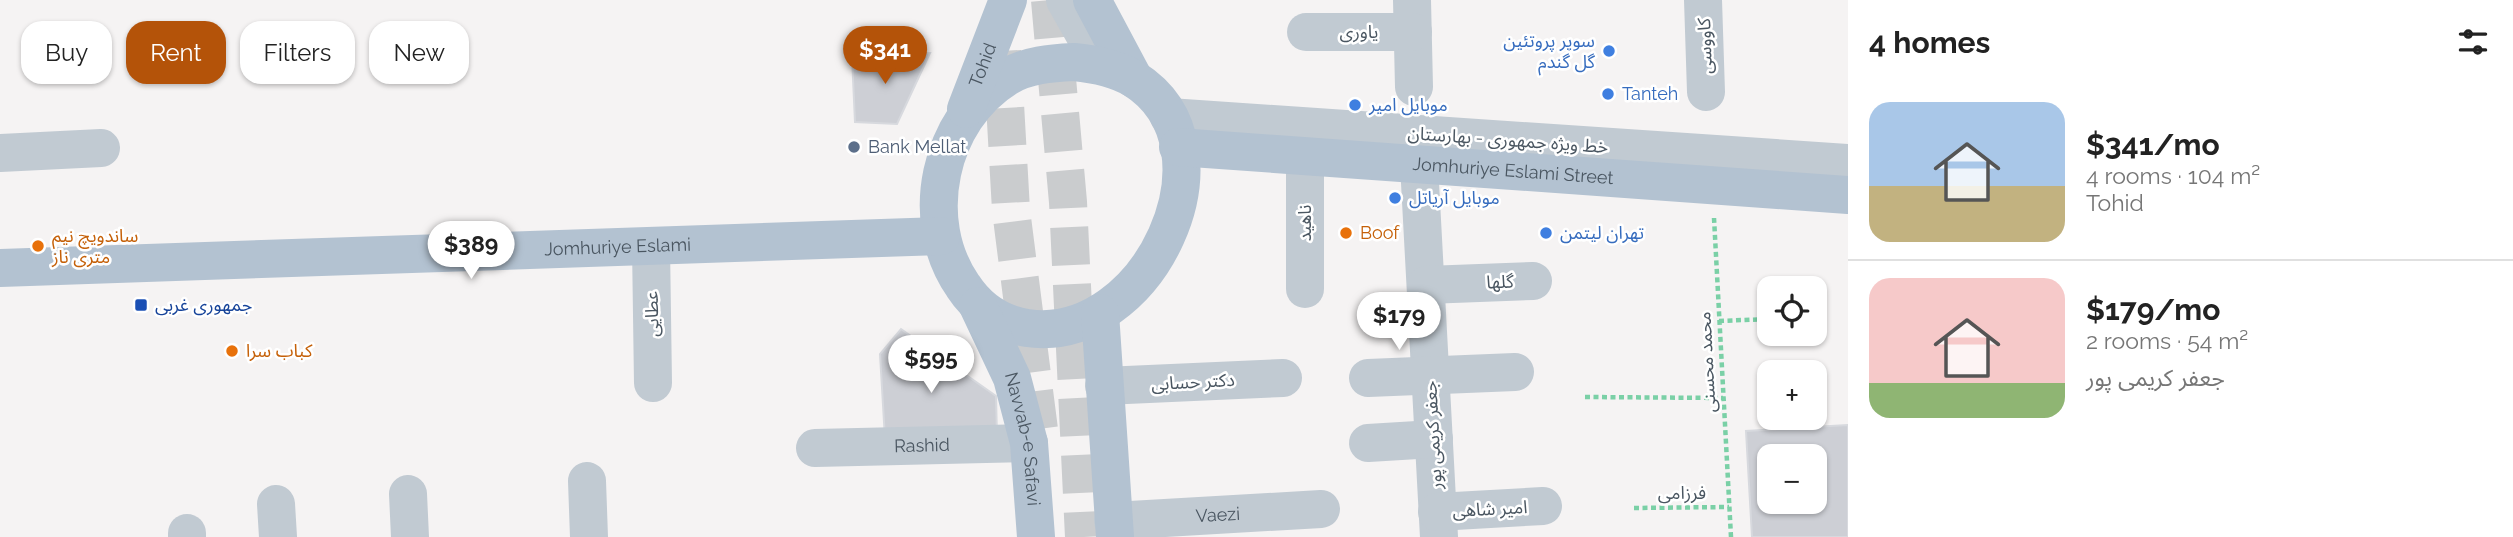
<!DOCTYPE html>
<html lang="en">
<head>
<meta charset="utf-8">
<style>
	body { margin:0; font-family:Raleway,"Noto Sans Arabic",sans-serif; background:#f6f6f6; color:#222; height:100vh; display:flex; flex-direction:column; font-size:26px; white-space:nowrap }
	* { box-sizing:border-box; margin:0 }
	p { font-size:23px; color:#767676 }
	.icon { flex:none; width:38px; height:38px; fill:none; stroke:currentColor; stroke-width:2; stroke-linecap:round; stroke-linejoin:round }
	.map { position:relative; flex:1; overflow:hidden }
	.sheet { display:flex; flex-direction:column; background:#fff; width:665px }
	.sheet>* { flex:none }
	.top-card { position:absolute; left:21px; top:21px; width:665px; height:63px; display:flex; gap:14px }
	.controls { position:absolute; left:1757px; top:276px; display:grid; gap:14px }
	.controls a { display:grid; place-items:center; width:70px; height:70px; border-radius:14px; background:#fff; box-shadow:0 2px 5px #0004; font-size:35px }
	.price { position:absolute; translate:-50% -60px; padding:0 16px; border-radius:24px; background:#fff; color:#222; font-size:23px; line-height:46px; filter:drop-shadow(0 2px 4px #0008) }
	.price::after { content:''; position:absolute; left:50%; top:42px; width:21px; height:16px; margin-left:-10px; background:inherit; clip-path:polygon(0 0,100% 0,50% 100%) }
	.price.current { background:#b45309; color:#fff }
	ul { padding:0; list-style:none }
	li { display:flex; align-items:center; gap:21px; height:175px; padding:0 21px }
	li+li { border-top:2px solid #e0e0e0 }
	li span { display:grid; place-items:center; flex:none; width:196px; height:140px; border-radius:21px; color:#555 }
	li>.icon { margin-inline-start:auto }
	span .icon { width:84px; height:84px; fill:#fffc; stroke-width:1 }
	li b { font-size:30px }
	h2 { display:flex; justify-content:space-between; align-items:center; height:84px; padding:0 21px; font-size:30px }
	.tag { padding:0 24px; border-radius:21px; background:#fff; box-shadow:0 2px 5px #0004; font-size:24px; line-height:63px }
	.tag.current { background:#b45309; color:#fff }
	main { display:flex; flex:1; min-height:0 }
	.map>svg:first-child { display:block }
	.building { fill:#cdcfd5; stroke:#d7d9de; stroke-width:2; fill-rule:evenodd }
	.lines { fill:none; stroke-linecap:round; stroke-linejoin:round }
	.highway-tunnel { stroke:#caccce; stroke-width:38; stroke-dasharray:38 19; stroke-linecap:butt }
	.path { stroke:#7ad0a6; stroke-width:4.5; stroke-dasharray:5 3.5; stroke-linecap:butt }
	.minor { stroke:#c1cad2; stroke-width:38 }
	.major { stroke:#b3c2d1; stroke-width:38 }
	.shop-dot { fill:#3f7fe0; stroke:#fff; stroke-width:2.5 }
	.service-dot { fill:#5c6f8a; stroke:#fff; stroke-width:2.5 }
	.food-dot { fill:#e8710a; stroke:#fff; stroke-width:2.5 }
	.transit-dot { fill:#1a4fb4; stroke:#fff; stroke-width:2.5 }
	.labels { text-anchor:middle; stroke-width:5; stroke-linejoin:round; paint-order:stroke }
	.street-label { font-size:18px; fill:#4a5661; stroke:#fff }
	.shop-label { font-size:18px; fill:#366cbe; stroke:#fff; text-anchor:start }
	.service-label { font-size:18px; fill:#4e5e75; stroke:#fff; text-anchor:start }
	.food-label { font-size:18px; fill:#c56008; stroke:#fff; text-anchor:start }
	.transit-label { font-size:18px; fill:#164399; stroke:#fff; text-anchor:start }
</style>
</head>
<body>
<main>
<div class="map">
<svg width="1848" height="537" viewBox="0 0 1848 537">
	<rect width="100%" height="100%" fill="#f5f3f3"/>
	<!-- building -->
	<path class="building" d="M930,53L897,124L855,122L852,57Z
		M901,329L996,396L997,436L885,439L880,354Z
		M1848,425V537H1752L1746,431ZM1769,457H1815V502H1769Z"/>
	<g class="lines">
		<!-- highway-tunnel -->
		<path class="highway-tunnel" d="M1050,0L1068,202L1084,537
			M1002,51L1011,210L1039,430"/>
		<!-- path -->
		<path class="path" d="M1714,218L1731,537
			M1719,321L1769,319
			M1585,397L1723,398
			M1634,508L1729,507"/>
		<!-- minor -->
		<g class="minor">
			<path d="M1065,0L1102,66"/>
			<path d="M1412,0L1414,87"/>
			<path d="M1703,0L1706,92"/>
			<path d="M1306,32H1413"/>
			<path d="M1169,117L1848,163"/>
			<path d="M0,153L101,148"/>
			<path d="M1305,157V289"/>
			<path d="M1419,164L1439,537"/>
			<path d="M651,246L653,383"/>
			<path d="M1426,285L1533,281"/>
			<path d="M1368,378L1515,372"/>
			<path d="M1104,386L1283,378"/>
			<path d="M1368,443L1434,439"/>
			<path id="s1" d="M815,448L1029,443"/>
			<path d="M587,481L589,537"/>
			<path d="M408,494L410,537"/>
			<path d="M276,504L278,537"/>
			<path d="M1437,512L1543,506"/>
			<path id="s2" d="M1113,521L1321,509"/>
			<path d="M187,533V537"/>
		</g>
		<!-- major -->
		<g class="major">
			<path d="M1092,0L1134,79"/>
			<path d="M1074,62C1094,64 1116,68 1134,79C1242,147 1148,346 1027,328C1000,324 978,309 963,286C917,220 939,119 1007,77C1027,65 1051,63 1074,62Z"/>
			<path id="s3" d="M966,109L1008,0"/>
			<path id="s4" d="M1178,147L1848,195"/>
			<path id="s5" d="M0,268L941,236"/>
			<path id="s6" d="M978,306L1012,378L1029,443L1036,537"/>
			<path d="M1100,313L1115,537"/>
		</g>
	</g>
	<!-- markers -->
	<g class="shop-dot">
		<circle cx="1609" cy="51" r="7"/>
		<circle cx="1608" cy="94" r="7"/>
		<circle cx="1355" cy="105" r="7"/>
		<circle cx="1395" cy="198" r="7"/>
		<circle cx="1546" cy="233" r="7"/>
	</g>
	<circle class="service-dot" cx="854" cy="147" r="7"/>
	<g class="food-dot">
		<circle cx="1346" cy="233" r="7"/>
		<circle cx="38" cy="246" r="7"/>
		<circle cx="232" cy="351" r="7"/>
	</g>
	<rect class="transit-dot" x="134" y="298" width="14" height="14" rx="3.5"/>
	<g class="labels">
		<!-- street labels -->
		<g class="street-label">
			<text x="1359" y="38">یاوری</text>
			<text transform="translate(1705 46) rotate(-92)" y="6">کاووسی</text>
			<text dy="6" stroke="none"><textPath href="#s3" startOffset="47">Tohid</textPath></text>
			<text transform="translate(1508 140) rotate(4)" y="6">خط ویژه جمهوری - بهارستان</text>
			<text dy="6" stroke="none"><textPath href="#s4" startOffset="336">Jomhuriye Eslami Street</textPath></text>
			<text transform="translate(1305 223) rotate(-90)" y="6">ناهید</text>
			<text dy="6" stroke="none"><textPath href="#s5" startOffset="618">Jomhuriye Eslami</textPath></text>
			<text transform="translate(1500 282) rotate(-2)" y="6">گلها</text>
			<text transform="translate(652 314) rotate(-91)" y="6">عطایی</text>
			<text transform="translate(1707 362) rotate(-93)" y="6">محمد محسنی</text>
			<text transform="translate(1193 382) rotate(-3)" y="6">دکتر حسابی</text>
			<text transform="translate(1433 435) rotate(-93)" y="6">جعفر کریمی پور</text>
			<text dy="6" stroke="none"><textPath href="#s6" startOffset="142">Navvab-e Safavi</textPath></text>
			<text dy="6" stroke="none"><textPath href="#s1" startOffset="107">Rashid</textPath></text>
			<text x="1682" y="499">فرزامی</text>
			<text transform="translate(1490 509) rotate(-3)" y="6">امیر شاهی</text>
			<text dy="6" stroke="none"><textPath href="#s2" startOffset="105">Vaezi</textPath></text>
		</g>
		<!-- shop labels -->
		<g class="shop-label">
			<text x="1595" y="47" text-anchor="end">سوپر پروتئین<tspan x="1595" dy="21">گل گندم</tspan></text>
			<text x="1622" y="100">Tanteh</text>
			<text x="1369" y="111">موبایل امیر</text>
			<text x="1409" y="204">موبایل آریاتل</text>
			<text x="1560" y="239">تهران لیتمن</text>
		</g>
		<!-- service labels -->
		<g class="service-label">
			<text x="868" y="153">Bank Mellat</text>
		</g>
		<!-- food labels -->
		<g class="food-label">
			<text x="1360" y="239">Boof</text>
			<text x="52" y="242">ساندویچ نیم<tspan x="52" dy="21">متری ناز</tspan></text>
			<text x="246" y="357">کباب سرا</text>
		</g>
		<!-- transit labels -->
		<g class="transit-label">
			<text x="155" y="311">جمهوری غربی</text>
		</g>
	</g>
</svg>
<div class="controls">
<a><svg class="icon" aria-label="locate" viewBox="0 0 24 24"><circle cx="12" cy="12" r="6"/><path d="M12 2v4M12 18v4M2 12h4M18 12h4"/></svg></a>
<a>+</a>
<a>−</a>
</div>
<b class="price current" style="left:885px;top:86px">$341</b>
<b class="price" style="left:471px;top:281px">$389</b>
<b class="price" style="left:1399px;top:352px">$179</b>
<b class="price" style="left:931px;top:395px">$595</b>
<div class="top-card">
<a class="tag">Buy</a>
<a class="tag current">Rent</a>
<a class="tag">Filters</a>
<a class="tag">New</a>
</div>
</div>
<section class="sheet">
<h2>4 homes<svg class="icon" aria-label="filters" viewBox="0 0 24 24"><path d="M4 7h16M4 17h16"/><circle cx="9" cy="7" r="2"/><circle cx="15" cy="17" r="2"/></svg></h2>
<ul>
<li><span style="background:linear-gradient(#a9c7e8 60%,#c2b280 0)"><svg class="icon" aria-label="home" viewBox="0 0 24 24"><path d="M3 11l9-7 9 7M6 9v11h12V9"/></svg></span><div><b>$341/mo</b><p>4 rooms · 104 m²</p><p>Tohid</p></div></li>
<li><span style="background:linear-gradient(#f6c9c9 75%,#8fb573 0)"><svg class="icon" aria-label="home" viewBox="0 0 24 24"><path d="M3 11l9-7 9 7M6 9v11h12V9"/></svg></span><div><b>$179/mo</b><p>2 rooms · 54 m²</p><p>جعفر کریمی پور</p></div></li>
</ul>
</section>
</main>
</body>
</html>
